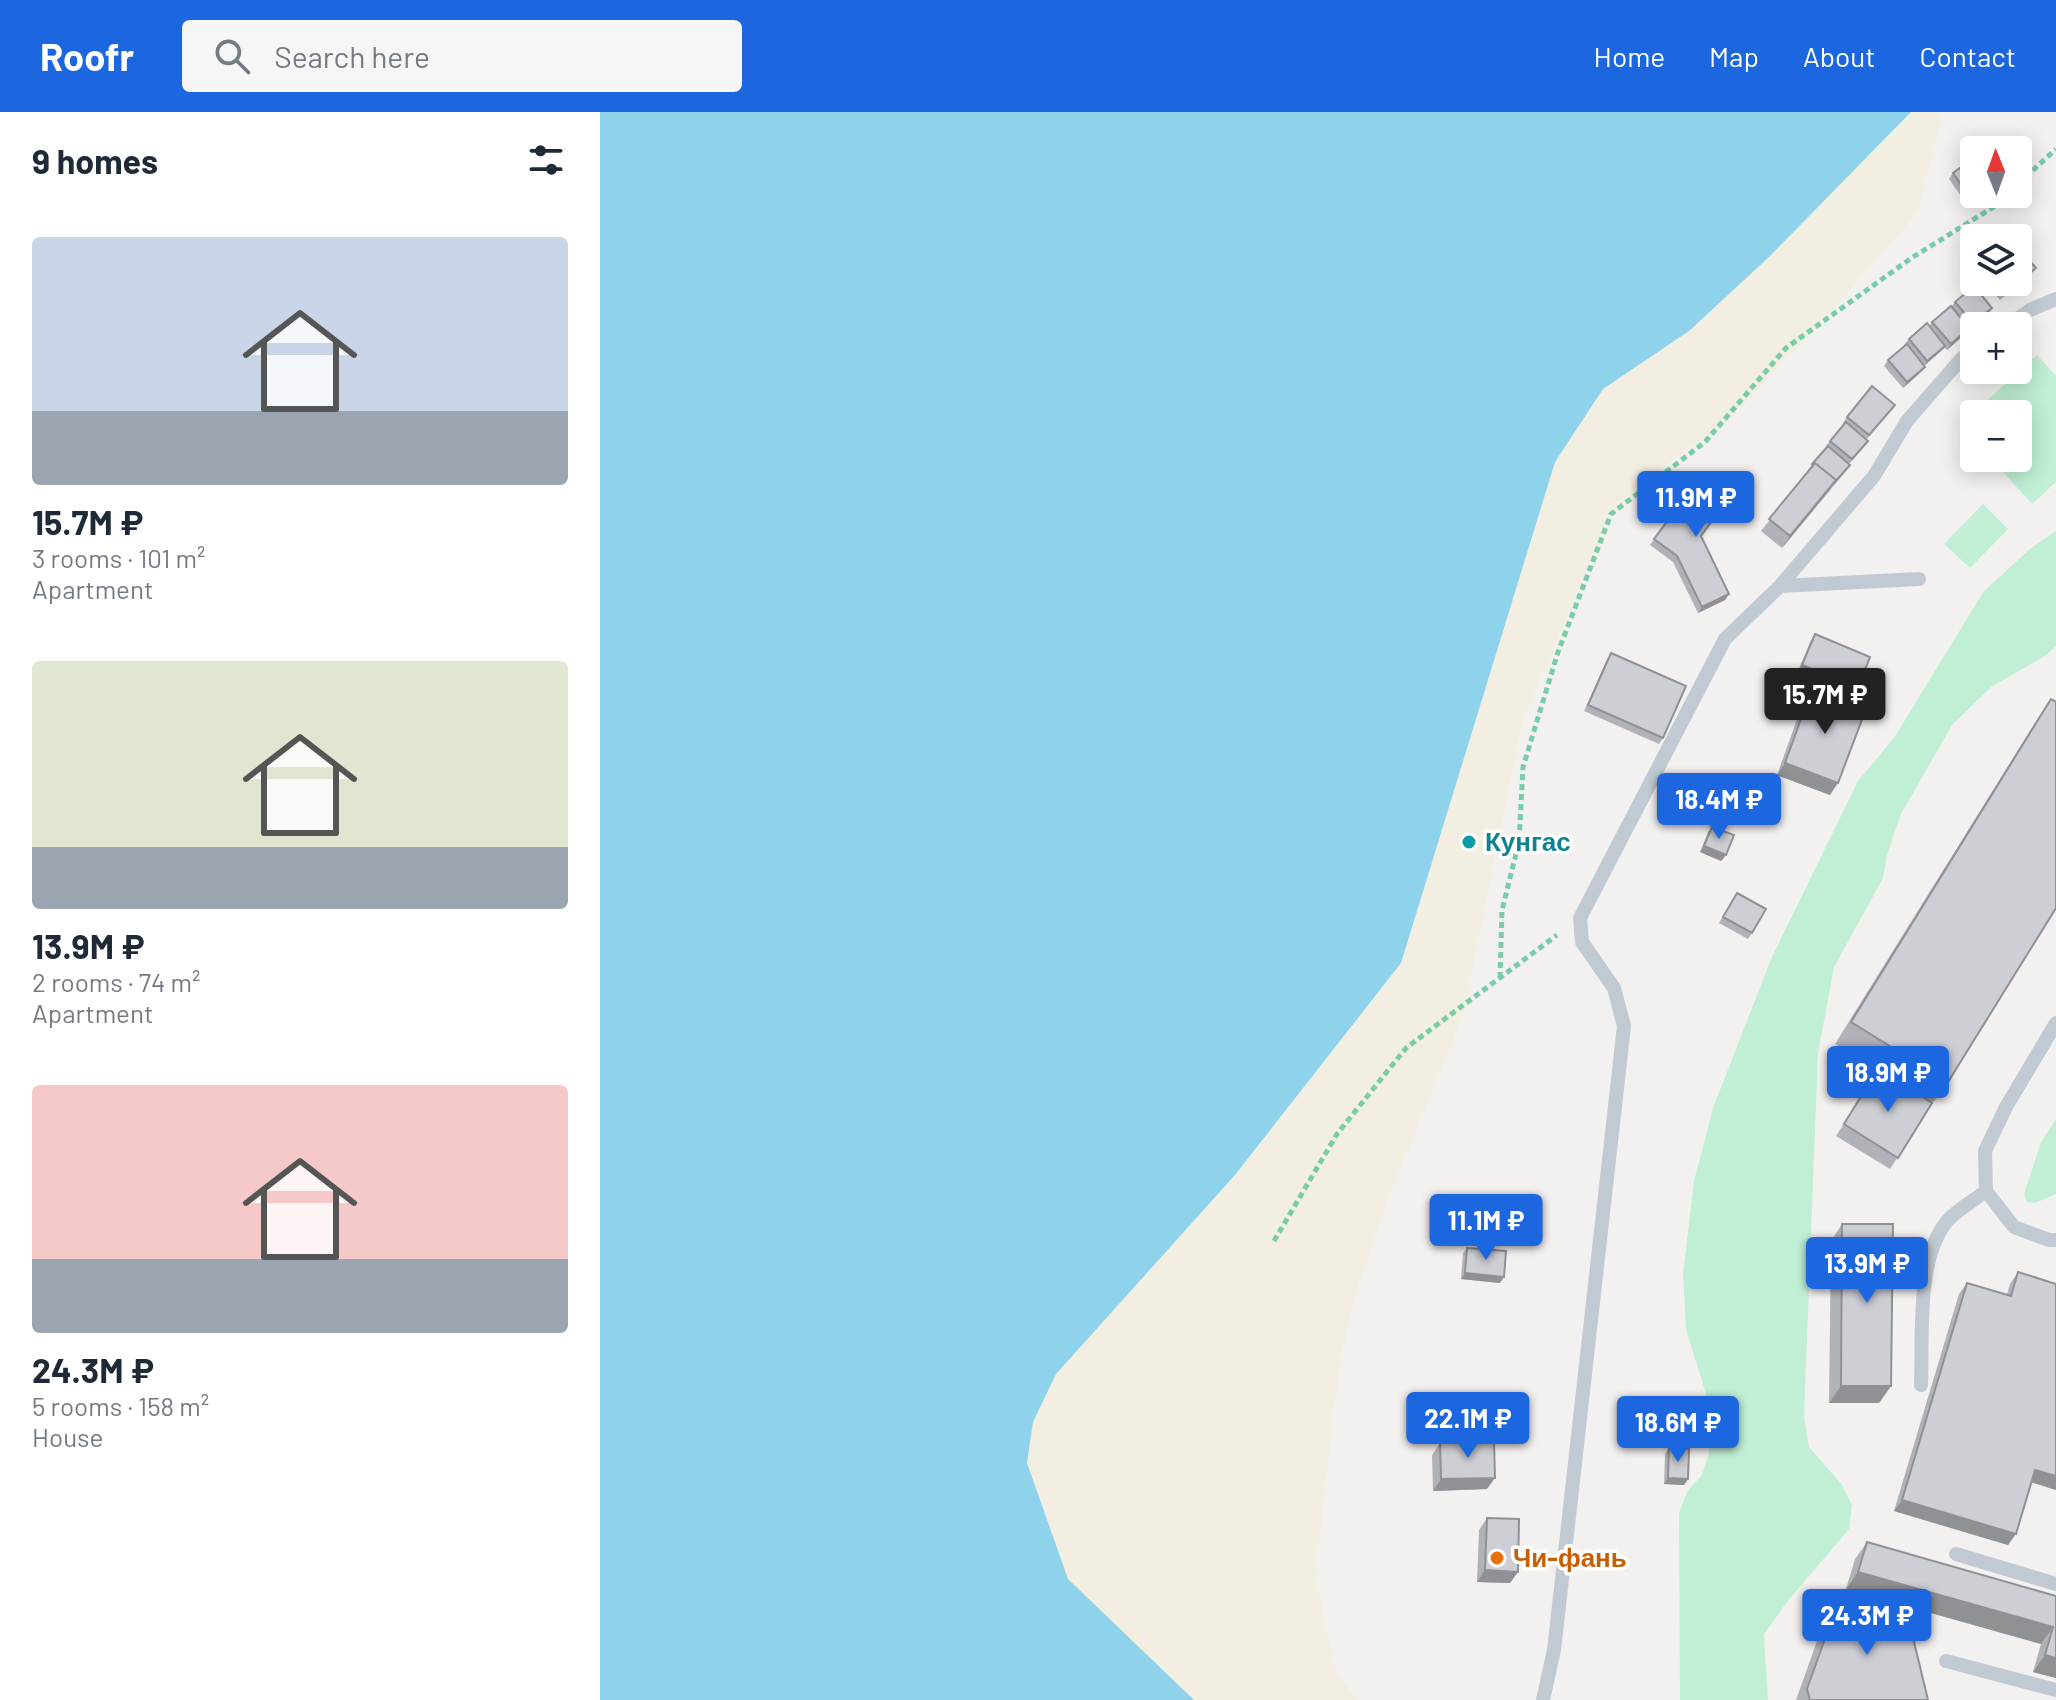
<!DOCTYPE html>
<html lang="en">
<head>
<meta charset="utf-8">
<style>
	body { margin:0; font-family:Barlow,sans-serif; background:#f6f6f7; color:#1f2937; height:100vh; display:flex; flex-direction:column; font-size:30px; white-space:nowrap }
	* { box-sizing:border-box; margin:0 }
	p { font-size:26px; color:#747a83 }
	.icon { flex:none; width:44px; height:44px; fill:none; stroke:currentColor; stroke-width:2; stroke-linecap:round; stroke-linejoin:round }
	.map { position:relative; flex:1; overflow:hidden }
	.sheet { display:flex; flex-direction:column; background:#fff; width:600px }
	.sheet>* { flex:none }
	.needle { width:52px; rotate:359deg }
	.tools { position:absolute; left:1360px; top:24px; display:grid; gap:16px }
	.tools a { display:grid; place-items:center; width:72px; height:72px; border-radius:8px; background:#fff; box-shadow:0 4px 20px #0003; font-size:40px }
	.price { position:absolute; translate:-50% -68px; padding:0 18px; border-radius:8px; background:#1c67e0; color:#fff; font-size:26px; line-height:52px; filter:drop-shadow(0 2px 4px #0008) }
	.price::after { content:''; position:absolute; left:50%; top:48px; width:24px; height:18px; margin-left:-12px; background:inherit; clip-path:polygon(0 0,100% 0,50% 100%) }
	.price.current { background:#222; color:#fff }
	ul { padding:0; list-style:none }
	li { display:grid; align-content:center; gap:16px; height:424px; padding:0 32px }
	li span { display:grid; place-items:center; height:248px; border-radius:8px; color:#555 }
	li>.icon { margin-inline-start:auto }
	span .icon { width:144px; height:144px; fill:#fffc; stroke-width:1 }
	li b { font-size:34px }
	h2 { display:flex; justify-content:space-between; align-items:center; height:96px; padding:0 32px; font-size:34px }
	header { display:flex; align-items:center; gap:48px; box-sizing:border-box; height:112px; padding:0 40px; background:#1c67e0; color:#fff }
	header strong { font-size:38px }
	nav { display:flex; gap:44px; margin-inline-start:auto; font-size:28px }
	.search { width:560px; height:72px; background:#f6f6f7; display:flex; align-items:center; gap:20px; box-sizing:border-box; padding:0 28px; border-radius:8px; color:#747a83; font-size:30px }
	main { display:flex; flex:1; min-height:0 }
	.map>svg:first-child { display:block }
	.green { fill:#c0efd5 }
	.sand { fill:#f3eee2 }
	.water { fill:#8ed2eb }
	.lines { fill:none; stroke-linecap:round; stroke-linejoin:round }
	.path { stroke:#78cca7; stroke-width:5; stroke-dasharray:6 4; stroke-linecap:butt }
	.lane { stroke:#c1cad2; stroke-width:14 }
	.wall { fill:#b0b2b7 }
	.shaded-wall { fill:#909195 }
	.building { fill:#cdcfd5; stroke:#909195; stroke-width:2 }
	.culture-dot { fill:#0f9aa8; stroke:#fff; stroke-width:3 }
	.food-dot { fill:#e8710a; stroke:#fff; stroke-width:3 }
	.labels { text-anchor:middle; stroke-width:7; stroke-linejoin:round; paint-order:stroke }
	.culture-label { font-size:26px; font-weight:bold; fill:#0d838f; stroke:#fff; text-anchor:start }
	.food-label { font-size:26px; font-weight:bold; fill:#c56008; stroke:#fff; text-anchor:start }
</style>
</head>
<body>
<header>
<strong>Roofr</strong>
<div class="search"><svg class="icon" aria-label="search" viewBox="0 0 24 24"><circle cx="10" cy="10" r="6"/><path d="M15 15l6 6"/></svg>Search here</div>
<nav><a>Home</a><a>Map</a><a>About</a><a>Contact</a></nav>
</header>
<main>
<section class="sheet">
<h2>9 homes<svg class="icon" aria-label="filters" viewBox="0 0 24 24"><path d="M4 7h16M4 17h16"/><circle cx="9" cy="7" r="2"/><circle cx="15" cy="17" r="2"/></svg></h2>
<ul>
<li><span style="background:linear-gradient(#c9d6e8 70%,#9aa5b1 0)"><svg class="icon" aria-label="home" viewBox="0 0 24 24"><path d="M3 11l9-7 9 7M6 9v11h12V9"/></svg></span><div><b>15.7M ₽</b><p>3 rooms · 101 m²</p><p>Apartment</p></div></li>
<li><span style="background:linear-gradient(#dfe7d0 75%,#9aa5b1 0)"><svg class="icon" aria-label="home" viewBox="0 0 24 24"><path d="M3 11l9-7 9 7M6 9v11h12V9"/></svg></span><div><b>13.9M ₽</b><p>2 rooms · 74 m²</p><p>Apartment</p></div></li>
<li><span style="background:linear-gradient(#f6c9c9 70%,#9aa5b1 0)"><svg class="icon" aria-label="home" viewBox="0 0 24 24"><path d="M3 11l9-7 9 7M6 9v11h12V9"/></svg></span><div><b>24.3M ₽</b><p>5 rooms · 158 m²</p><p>House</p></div></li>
</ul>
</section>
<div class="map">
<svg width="1456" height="1588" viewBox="0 0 1456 1588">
	<rect width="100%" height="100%" fill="#f3f0f0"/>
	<!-- green -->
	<path class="green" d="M1437,243L1456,264V370L1432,392L1390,346H1418V302H1374V329L1360,313Z
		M1383,392L1408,417L1370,456L1344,432Z
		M1456,419V534L1445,544L1391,575L1352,613L1301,702L1287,743L1283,766L1234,855L1218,941L1204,1305L1209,1335L1242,1373L1252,1393L1249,1417L1187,1490L1164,1522L1168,1588H1080L1079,1401L1087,1380L1102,1363L1109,1341L1107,1285L1086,1217L1083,1163L1094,1069L1113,996L1172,845L1258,669L1294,626L1384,479L1430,437Z
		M1456,1007V1082L1435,1091L1427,1090L1424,1082L1441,1030Z"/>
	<!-- sand -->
	<path class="sand" d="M1311,0H1343L1319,99L1227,205L1122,315L1061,356L1011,401L923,609L863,904L786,1092L757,1178L740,1249L715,1464L736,1559L757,1588H594L468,1467L427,1350L433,1310L456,1262L636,1063L801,851L955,350L1003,277L1089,218L1169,145Z"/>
	<!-- water -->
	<path class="water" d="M0,0H1311L1169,145L1089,219L1003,277L955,350L801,851L635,1063L456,1262L433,1310L427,1351L468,1467L594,1588H0Z"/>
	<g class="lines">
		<!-- path -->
		<path class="path" d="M1418,72L1456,37
			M900,866L902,798L919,730L923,655L958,540L1011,402L1105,330L1186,236L1313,145L1392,96L1408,82
			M674,1129L737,1022L806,936L957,823"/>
		<!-- lane -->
		<path class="lane" d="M1407,214L1430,198L1456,187
			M1180,474L1319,467
			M1456,911L1406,995L1385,1039L1386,1079L1414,1115L1449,1128H1456
			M1321,1273C1323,1226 1315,1140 1351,1105C1361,1096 1374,1088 1386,1079
			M1356,1442L1456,1472
			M1346,1549L1456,1578
			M943,1588L954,1538L1024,914L1014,876L982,830L980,806L1125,527L1180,474L1274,364L1307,309L1362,246L1374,237"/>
	</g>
	<!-- wall -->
	<path class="wall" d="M1353,61L1374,82H1384L1368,94L1349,67Z
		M1431,161L1400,188L1385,170H1418Z
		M1355,190L1392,196L1388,202L1369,217L1365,222L1347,238L1344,235L1341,239L1324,253L1321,260L1303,276L1284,254L1288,248L1306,234L1304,233L1309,227L1329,214L1332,210L1351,195Z
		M1295,293L1266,328L1264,335L1249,352L1250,353L1246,359L1182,436L1161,419L1209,359L1212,352L1227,335L1226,334L1230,329L1244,312L1243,311L1247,305Z
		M1101,364V425L1129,482L1125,488L1098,501L1073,450L1050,433Z
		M1215,522L1258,575L1253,581L1198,559L1211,528Z
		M1011,541L1063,626L1059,632L984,599L1007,547Z
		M1212,577L1230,683L1177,663L1204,588Z
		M1451,587L1348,970L1332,992L1290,1057L1236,1024L1278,958L1235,932L1436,609Z
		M1112,715L1126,743L1121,749L1100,740L1108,720Z
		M1137,781L1152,821L1148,827L1119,811Z
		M1242,1112L1291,1274L1279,1291H1229L1231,1129Z
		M867,1136L900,1171L861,1167L863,1141Z
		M1418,1160L1456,1172V1378L1432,1370L1408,1433L1294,1399L1359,1182L1367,1171L1407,1182L1410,1172Z
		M840,1331L887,1377L833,1379L832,1343Z
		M1069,1336L1088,1367L1084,1373L1064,1372L1065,1342Z
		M887,1406L918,1460L910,1471L877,1470L879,1418Z
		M1267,1430L1456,1484V1566L1433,1560L1441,1532L1246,1477L1255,1447Z
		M1237,1493L1328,1588H1196L1222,1515Z"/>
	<!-- shaded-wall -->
	<path class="shaded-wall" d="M1380,82H1384L1368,94L1372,88Z
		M1392,196L1388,202L1369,217L1373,211Z
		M1369,216L1365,222L1347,238L1351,232Z
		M1345,234L1341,239L1323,255L1327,249Z
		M1325,255L1321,260L1303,276L1307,270Z
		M1236,368L1228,380L1182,436L1190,424Z
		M1129,482L1125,488L1098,501L1102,495Z
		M1202,553L1258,575L1253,581L1198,559Z
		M1185,651L1238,671L1230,683L1177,663Z
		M1104,734L1126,743L1121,749L1100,740Z
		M865,1161L904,1165L900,1171L861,1167Z
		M1241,1274H1291L1279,1291H1229Z
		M1435,1358L1456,1364V1378L1427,1369Z
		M895,1366L887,1377L833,1379L841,1367Z
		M1068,1366L1088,1367L1084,1373L1064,1372Z
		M1302,1388L1416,1422L1408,1433L1294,1399Z
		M885,1458L918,1460L910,1471L877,1470Z
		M1258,1460L1453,1515L1441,1532L1246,1477Z
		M1445,1543L1456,1546V1566L1433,1560Z"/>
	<!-- building -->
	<path class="building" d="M1374,46V82H1380L1372,88L1353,61Z
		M1420,138L1436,156L1405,183L1393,170H1418V139Z
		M1374,174L1392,196L1373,211L1355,190Z
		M1351,194L1369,216L1351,232L1332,210Z
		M1327,211L1345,234L1327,249L1309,227Z
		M1307,232L1325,255L1307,270L1288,248Z
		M1272,274L1295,293L1269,323L1247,305Z
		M1246,310L1268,329L1252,347L1230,329Z
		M1228,334L1250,353L1234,371L1236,368L1215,351L1213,353L1212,352Z
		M1215,351L1236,368L1190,424L1169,407Z
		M1101,364L1130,384L1101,424L1129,482L1102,495L1077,444L1054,427Z
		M1215,522L1270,545L1258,575L1202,553Z
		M1011,541L1086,574L1063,626L988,593Z
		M1212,577L1266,597L1238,671L1185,651Z
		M1451,587L1456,590V796L1348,970L1251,910Z
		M1112,715L1134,723L1126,743L1104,734Z
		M1137,781L1166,797L1152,821L1123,805Z
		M1278,957L1332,991L1298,1046L1244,1012Z
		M1242,1112H1293L1291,1274H1241Z
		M867,1136L906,1139L904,1165L865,1161Z
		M1418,1160L1456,1172V1364L1435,1358L1416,1422L1302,1388L1367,1171L1411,1184Z
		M894,1330L895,1366L841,1367L840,1331Z
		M1069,1336L1089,1337L1088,1367L1068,1366Z
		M887,1406L919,1407L918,1460L885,1458Z
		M1267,1430L1456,1484V1546L1445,1543L1453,1515L1258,1460Z
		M1258,1483L1309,1509L1328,1588H1210L1207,1577L1237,1493Z"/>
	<!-- markers -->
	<circle class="culture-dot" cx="869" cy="730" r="8"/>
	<circle class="food-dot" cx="897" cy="1446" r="8"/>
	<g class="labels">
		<!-- culture labels -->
		<g class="culture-label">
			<text x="885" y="739">Кунгас</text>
		</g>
		<!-- food labels -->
		<g class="food-label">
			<text x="913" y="1455">Чи-фань</text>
		</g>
	</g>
</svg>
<div class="tools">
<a><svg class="needle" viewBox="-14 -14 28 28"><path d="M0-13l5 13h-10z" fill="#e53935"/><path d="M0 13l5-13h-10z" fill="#747a83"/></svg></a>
<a><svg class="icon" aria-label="layers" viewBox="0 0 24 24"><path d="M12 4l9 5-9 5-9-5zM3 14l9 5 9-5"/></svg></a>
<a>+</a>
<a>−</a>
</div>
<b class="price" style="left:1096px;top:427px">11.9M ₽</b>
<b class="price current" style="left:1225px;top:624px">15.7M ₽</b>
<b class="price" style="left:1119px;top:729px">18.4M ₽</b>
<b class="price" style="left:1288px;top:1002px">18.9M ₽</b>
<b class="price" style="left:886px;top:1150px">11.1M ₽</b>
<b class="price" style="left:1267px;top:1193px">13.9M ₽</b>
<b class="price" style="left:868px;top:1348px">22.1M ₽</b>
<b class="price" style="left:1078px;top:1352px">18.6M ₽</b>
<b class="price" style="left:1267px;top:1545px">24.3M ₽</b>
</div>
</main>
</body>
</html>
